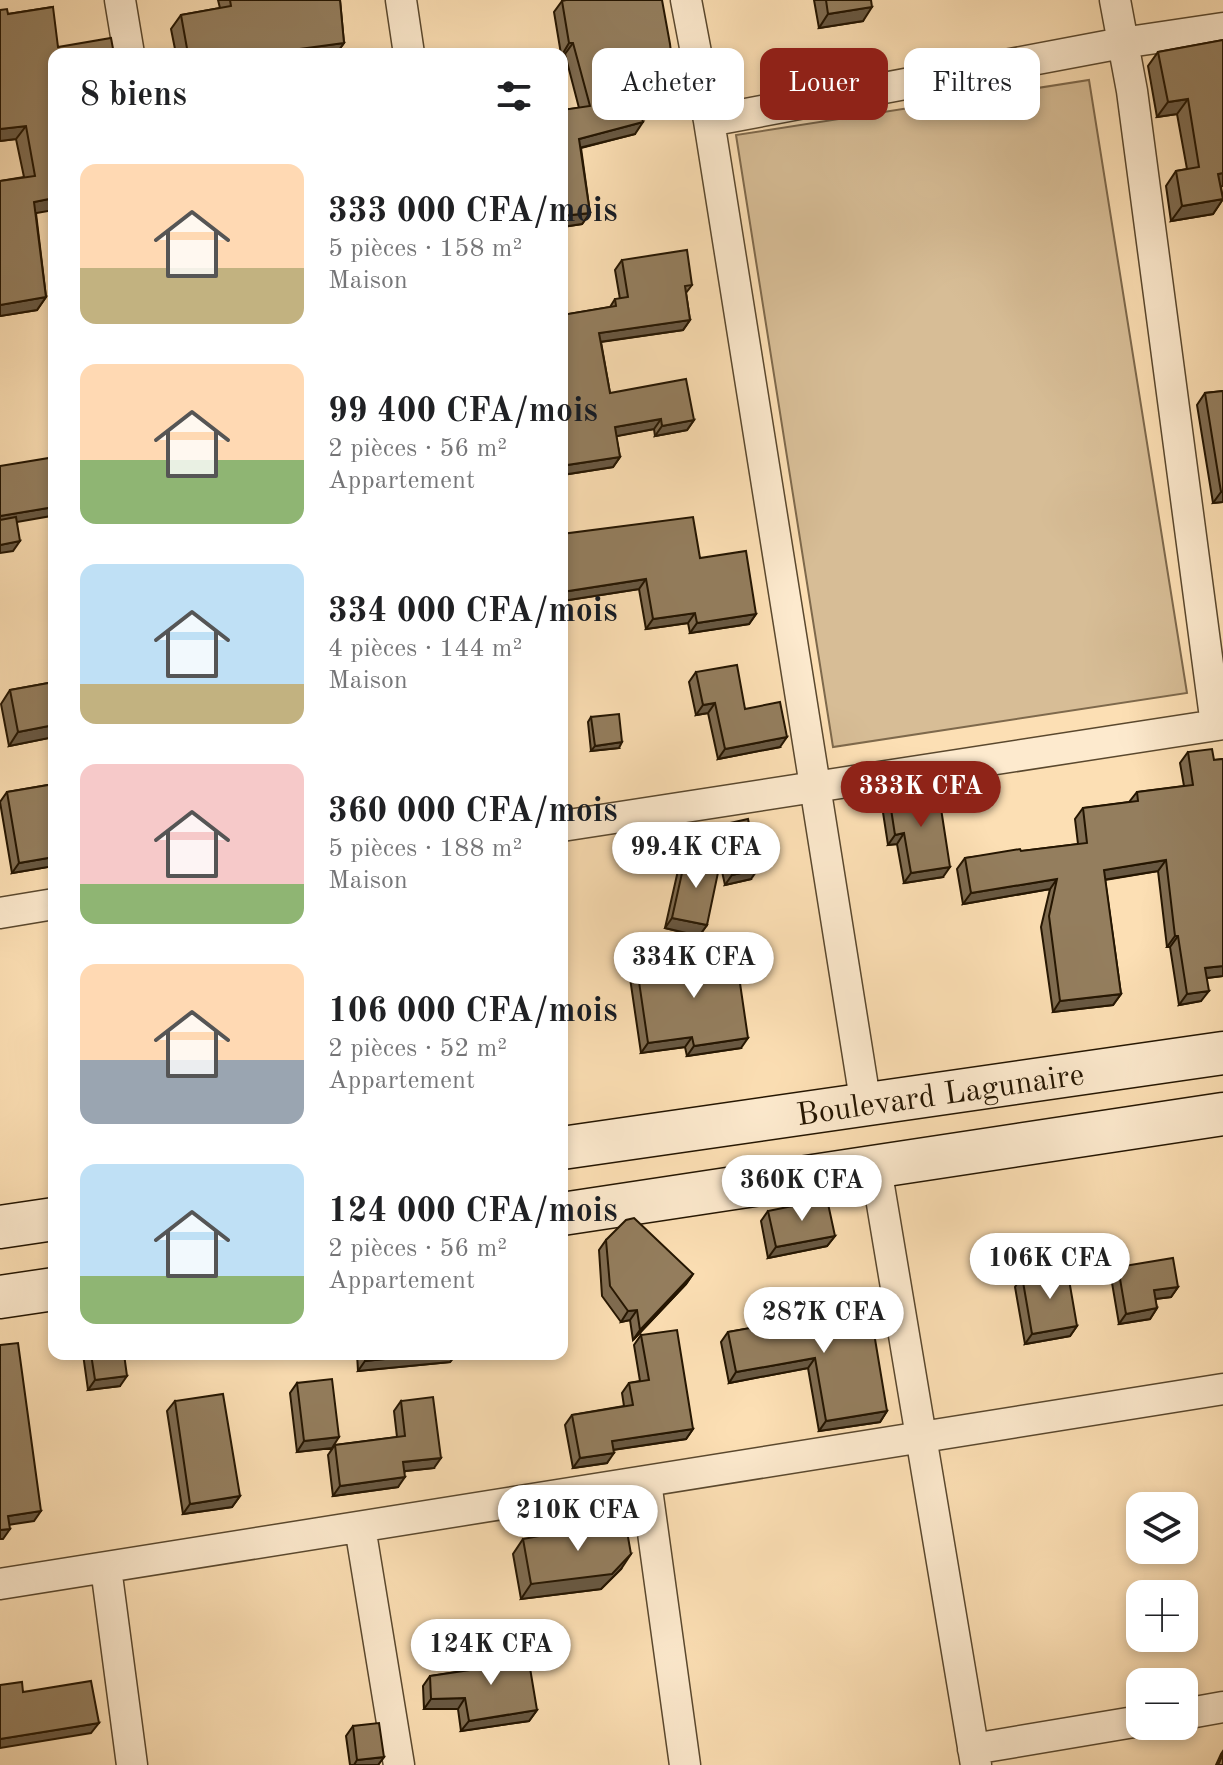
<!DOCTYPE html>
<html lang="fr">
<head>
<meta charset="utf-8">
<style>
	body { margin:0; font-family:"Old Standard TT",serif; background:#f2f2f2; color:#202124; height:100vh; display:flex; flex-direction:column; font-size:30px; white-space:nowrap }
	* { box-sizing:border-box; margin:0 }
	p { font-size:26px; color:#757577 }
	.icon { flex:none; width:44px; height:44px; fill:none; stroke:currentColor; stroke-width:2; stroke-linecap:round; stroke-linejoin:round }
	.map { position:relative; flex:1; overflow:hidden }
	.panel { position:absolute; left:48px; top:48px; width:520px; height:1312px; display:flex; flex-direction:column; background:#fff; border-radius:16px; box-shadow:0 4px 12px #0003 }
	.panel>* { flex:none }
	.hud { position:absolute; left:592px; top:48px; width:510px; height:72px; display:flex; gap:16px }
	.controls { position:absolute; left:1126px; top:1492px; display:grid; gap:16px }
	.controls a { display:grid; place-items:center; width:72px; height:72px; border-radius:16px; background:#fff; box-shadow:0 4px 12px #0003; font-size:40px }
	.price { position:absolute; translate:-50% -68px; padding:0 18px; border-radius:28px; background:#fff; color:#222; font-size:26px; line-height:52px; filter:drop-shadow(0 2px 4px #0008) }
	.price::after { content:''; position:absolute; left:50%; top:48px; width:24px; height:18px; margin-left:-12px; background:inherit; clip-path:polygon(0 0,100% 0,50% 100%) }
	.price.active { background:#8f2418; color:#fff }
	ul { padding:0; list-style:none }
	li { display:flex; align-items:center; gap:24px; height:200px; padding:0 32px }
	li span { display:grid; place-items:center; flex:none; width:224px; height:160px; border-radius:16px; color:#555 }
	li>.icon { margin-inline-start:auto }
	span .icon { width:96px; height:96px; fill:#fffc; stroke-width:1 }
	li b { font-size:34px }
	h2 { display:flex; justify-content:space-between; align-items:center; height:96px; padding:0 32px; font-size:34px }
	.chip { padding:0 28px; border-radius:16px; background:#fff; box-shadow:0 4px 12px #0003; font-size:28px; line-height:72px }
	.chip.active { background:#8f2418; color:#fff }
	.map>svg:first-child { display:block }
	.green { fill:#d7bd96; stroke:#7e694c; stroke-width:2 }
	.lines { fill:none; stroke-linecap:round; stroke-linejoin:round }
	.minor-casing { stroke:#5a482e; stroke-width:33 }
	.secondary-casing { stroke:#241501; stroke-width:45 }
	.minor { stroke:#fdeace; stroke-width:30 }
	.secondary { stroke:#fdeace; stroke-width:42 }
	.wall { fill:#7f6c51; stroke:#241501; stroke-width:2 }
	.shaded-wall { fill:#685842; stroke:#241501; stroke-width:2 }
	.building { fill:#947e5e; stroke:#241501; stroke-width:2 }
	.labels { text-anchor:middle; stroke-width:6; stroke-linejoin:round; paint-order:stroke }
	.street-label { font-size:32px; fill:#241501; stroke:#fdeace }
</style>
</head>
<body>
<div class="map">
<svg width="1223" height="1765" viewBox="0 0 1223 1765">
	<rect width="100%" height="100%" fill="#fcdfb4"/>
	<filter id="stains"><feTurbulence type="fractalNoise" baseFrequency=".0025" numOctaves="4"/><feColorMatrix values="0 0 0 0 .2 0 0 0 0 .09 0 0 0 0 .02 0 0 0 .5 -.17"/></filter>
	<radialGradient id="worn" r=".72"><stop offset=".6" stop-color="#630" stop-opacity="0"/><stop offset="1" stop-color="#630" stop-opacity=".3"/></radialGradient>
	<!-- green -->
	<path class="green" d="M1089,80L1187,693L833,747L736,135Z"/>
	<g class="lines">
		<!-- minor casing -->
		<g class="minor-casing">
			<path id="minor" d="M120,0L129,54
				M401,0L409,54
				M686,0L709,121L866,1106
				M1115,0L1132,91L1216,725
				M709,121L1122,43L1223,28
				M562,826L1223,724
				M0,913L54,904
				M876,1168L976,1765
				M646,1482L685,1765
				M360,1527L399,1765
				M106,1568L132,1765
				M0,1584L1223,1389
				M1184,1714L1223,1707
				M973,1749L1140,1721"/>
		</g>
		<!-- secondary casing -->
		<g class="secondary-casing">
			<g id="secondary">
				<path id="s1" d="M562,1148L1223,1053"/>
				<path d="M562,1214L1223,1114"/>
				<path d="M0,1227L54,1219"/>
				<path d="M0,1297L54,1289"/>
			</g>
		</g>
		<!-- minor -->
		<use href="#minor" class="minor"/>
		<!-- secondary -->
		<use href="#secondary" class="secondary"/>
	</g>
	<!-- wall -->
	<path class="wall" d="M218,0H340L344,43L336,54H176L171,29L181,15L220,8Z
		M814,0H871L863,21L819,28Z
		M562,1L675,86L666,97L638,100L635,134L581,148L590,213L582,224L562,227V110L579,108L565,54H561L554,12Z
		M53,7L36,213L46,297L37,310L0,316V181L24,177L16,139L0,141V10L8,14Z
		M1223,40L1221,187L1223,199L1213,214L1171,221L1166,186L1176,171L1187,169L1177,114L1157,117L1148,66L1158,52Z
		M622,260L692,285L686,293L690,320L683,330L601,342L610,393L694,420L687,430L655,436L654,429L616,436L620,457L613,467L562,475V315L610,307L615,299H620L615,270Z
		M1223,391V502L1213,503L1197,405L1205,393Z
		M562,534L700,558L756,614L749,624L690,633L688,623L646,629L639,589L562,601Z
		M696,672L745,709L780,747L718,759L708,713L696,715L689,682Z
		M54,682V737L9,746L1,704L10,690Z
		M591,717L619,748L591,751L588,722Z
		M1188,752L1214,760L1223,759V976L1207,978L1201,1001L1179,1005L1170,947H1167L1158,871L1105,880L1121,994L1113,1005L1053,1012L1041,927L1050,889L963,904L957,869L965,858L1078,844L1075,819L1083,808L1129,802L1137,792L1184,786L1180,763Z
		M54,784V866L12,873L0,802L7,792Z
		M889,796L943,877L904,883L897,844L888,845L882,806Z
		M721,825L751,879L725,885L714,835Z
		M686,855L707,925L699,936L665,928L679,866Z
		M681,957L741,1048L687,1056L685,1047L641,1053L630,978L637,968L676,963Z
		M768,1211L835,1236L827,1246L768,1258L761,1221Z
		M606,1240L693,1274L686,1284L633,1340L630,1320L621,1322L602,1296L599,1250Z
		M1118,1267L1178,1287L1171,1297L1155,1299L1157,1308L1150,1319L1119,1324L1111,1277Z
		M1022,1276L1077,1326L1070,1336L1025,1344L1015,1287Z
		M835,1296L887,1411L880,1422L819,1431L808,1368L729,1383L721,1342L728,1332L830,1314L828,1306Z
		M641,1335L693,1429L686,1439L613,1450L607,1463L573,1468L565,1425L572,1415L624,1406L622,1393L629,1383L640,1381L634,1345Z
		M83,1354H124L120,1386L88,1390Z
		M357,1354H456L450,1362L358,1371Z
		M297,1383L332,1448L297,1452L290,1393Z
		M175,1401L240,1496L232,1507L183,1514L167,1411Z
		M401,1401L434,1468L405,1471L398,1487L333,1496L328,1455L335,1445L397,1437L394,1411Z
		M523,1539L621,1569L601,1589L521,1599L513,1554Z
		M483,1657L537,1710L529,1721L461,1731L458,1709H424L423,1686L430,1676L476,1669L475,1667Z
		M353,1726L384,1757L378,1765H350L346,1736Z
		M1223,1751V1765H1216L1221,1754Z"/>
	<!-- shaded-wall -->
	<path class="shaded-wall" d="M872,7L863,21L819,28L828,14Z
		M344,43L336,54H282L284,51Z
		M569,43H573L565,54L562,55Z
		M675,86L666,97L627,101L635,89Z
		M1188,99L1177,114L1157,117L1168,102Z
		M643,122L635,134L571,150L579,139Z
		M26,126L16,139L0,141V129Z
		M1223,173V186L1208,189L1218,174Z
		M54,198V210L25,215L34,202Z
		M1223,199L1213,214L1171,221L1182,206Z
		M590,213L582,224L562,227V216Z
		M46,297L37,310L0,316V305Z
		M690,320L683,330L592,343L599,333Z
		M661,419L654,429L607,438L615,427Z
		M694,420L687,430L655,436L662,426Z
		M620,457L613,467L562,475V472L567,465Z
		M1223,491V502L1213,503L1221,492Z
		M54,507V511L51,516L0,525V516Z
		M20,541L13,551L0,553V545Z
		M646,579L639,589L562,601V592Z
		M695,613L688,623L646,629L653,619Z
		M756,614L749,624L690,633L697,623Z
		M715,703L708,713L696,715L703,705Z
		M54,725V737L9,746L18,732Z
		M787,737L780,747L718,759L725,749Z
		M622,742L619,748L591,751L595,746Z
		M904,833L897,844L888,845L895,835Z
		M54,857V866L12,873L19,863Z
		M1166,860L1158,871L1096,881L1104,870Z
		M950,867L943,877L904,883L911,873Z
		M758,869L751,879L725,885L732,875Z
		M1057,879L1050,889L963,904L971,893Z
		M672,918L707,925L699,936L665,928Z
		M1175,936H1178L1170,947H1167Z
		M1223,966V976L1198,979L1205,968Z
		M1209,991L1201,1001L1179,1005L1187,994Z
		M1121,994L1113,1005L1053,1012L1060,1001Z
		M692,1037L685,1047L641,1053L648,1043Z
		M748,1038L741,1048L687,1056L694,1046Z
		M835,1236L827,1246L768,1258L776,1247Z
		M693,1274L686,1284L633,1340L640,1330Z
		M1178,1287L1171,1297L1147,1300L1154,1290Z
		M1157,1308L1150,1319L1119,1324L1126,1314Z
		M637,1310L630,1320L621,1322L628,1311Z
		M1077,1326L1070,1336L1025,1344L1032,1334Z
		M436,1354H456L450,1362L358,1371L365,1361Z
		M815,1358L808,1368L729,1383L736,1372Z
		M127,1376L120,1386L88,1390L95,1380Z
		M887,1411L880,1422L819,1431L826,1421Z
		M693,1429L686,1439L605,1451L612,1441Z
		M339,1437L332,1448L297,1452L304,1441Z
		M614,1453L607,1463L573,1468L580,1458Z
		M441,1458L434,1468L396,1472L403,1462Z
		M405,1477L398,1487L333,1496L340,1486Z
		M240,1496L232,1507L183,1514L190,1504Z
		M41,1511L34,1521L1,1526L8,1516Z
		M10,1529L3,1539H0V1530Z
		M631,1554L621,1569L601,1589L521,1599L531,1584Z
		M465,1698L458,1709H424L431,1699Z
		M537,1710L529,1721L461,1731L469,1721Z
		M99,1723L91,1733L0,1748V1739Z
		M384,1757L378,1765H354L357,1760Z"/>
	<!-- building -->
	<path class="building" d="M230,0H340L344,43L284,51L285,54H188L181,15L231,6Z
		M566,0H662L670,44L675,86L635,89L643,122L579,139L590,213L562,216V110L590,106L573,43H569L562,1Z
		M826,0H871L872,7L828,14Z
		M53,7L58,47L111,38L114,54H54V198L34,202L46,297L0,305V181L35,176L26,126L0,129V10L7,9L8,14Z
		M1223,40V173L1218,174L1223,199L1182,206L1176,171L1199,167L1188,99L1168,102L1158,52Z
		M687,250L692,285L685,286L690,320L599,333L610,393L686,379L694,420L662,426L661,419L615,427L620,457L567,465L562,439V315L616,306L615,299L628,297L622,260Z
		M1223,391V491L1221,492L1205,393Z
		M49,458L54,484V507L0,516V466Z
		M16,517L20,541L0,545V520Z
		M693,517L700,558L746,551L756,614L697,623L695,613L653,619L646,579L562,592V534Z
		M737,665L745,709L780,702L787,737L725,749L715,703L703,705L696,672Z
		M54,682V725L18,732L10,690Z
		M619,714L622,742L595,746L591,717Z
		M1212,749L1214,760L1223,759V966L1205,968L1209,991L1187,994L1178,936H1175L1166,860L1104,870L1121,994L1060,1001L1049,916L1057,879L971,893L965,858L1020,849L1021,851L1087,843L1083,808L1138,801L1137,792L1193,785L1188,752Z
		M54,784V857L19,863L7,792Z
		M938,789L950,867L911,873L904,833L895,835L889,796Z
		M748,819L758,869L732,875L721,825Z
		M686,855L720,863L707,925L672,918Z
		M735,949L748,1038L694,1046L692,1037L648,1043L637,968L681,963V957Z
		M827,1199L835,1236L776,1247L768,1211Z
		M634,1218L693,1274L640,1330L637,1310L628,1311L610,1286L606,1240L626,1220Z
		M1173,1258L1178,1287L1154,1290L1157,1308L1126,1314L1118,1267Z
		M1067,1268L1077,1326L1032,1334L1022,1276Z
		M867,1291L887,1411L826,1421L815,1358L736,1372L728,1332L838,1312L835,1296Z
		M677,1330L693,1429L612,1441L614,1453L580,1458L572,1415L633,1405L629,1383L649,1380L641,1335Z
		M18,1343L41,1511L8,1516L10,1529L0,1530V1345Z
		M91,1354H124L127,1376L95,1380Z
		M365,1354H436L365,1361Z
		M332,1379L339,1437L304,1441L297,1383Z
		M223,1394L240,1496L190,1504L175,1401Z
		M433,1397L441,1458L403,1462L405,1477L340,1486L335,1445L405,1436L401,1401Z
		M625,1520L631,1554L612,1574L531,1584L523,1539Z
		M527,1650L537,1710L469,1721L465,1698L431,1699L430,1676L484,1668L483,1657Z
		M91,1681L99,1723L0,1739V1685L22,1682L23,1692Z
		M379,1723L384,1757L357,1760L353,1726Z
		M1223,1754V1765H1218Z"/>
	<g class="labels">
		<!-- street labels -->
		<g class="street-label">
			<text dy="11" stroke="none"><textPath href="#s1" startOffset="382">Boulevard Lagunaire</textPath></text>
		</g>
	</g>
	<rect width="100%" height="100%" filter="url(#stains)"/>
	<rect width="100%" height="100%" fill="url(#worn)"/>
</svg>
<div class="controls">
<a><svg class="icon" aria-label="layers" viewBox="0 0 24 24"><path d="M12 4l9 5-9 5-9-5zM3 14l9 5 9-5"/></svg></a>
<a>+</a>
<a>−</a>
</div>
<b class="price active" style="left:921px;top:829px">333K CFA</b>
<b class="price" style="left:696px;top:890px">99.4K CFA</b>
<b class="price" style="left:694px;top:1000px">334K CFA</b>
<b class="price" style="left:802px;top:1223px">360K CFA</b>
<b class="price" style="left:1050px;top:1301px">106K CFA</b>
<b class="price" style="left:824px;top:1355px">287K CFA</b>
<b class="price" style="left:578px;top:1553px">210K CFA</b>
<b class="price" style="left:491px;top:1687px">124K CFA</b>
<div class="hud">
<a class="chip">Acheter</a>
<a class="chip active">Louer</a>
<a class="chip">Filtres</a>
</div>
<section class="panel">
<h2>8 biens<svg class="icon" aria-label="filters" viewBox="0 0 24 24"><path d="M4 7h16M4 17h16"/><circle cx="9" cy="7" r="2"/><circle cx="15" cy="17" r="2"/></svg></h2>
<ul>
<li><span style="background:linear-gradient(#ffd9b3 65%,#c2b280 0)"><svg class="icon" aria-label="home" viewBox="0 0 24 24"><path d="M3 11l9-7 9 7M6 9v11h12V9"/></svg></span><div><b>333 000 CFA/mois</b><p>5 pièces · 158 m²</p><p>Maison</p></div></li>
<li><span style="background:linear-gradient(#ffd9b3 60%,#8fb573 0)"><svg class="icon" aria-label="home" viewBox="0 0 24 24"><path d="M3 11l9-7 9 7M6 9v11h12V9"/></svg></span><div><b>99 400 CFA/mois</b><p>2 pièces · 56 m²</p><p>Appartement</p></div></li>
<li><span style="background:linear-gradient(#bfe0f5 75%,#c2b280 0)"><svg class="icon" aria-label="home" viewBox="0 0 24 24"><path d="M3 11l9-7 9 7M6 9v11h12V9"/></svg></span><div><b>334 000 CFA/mois</b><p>4 pièces · 144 m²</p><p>Maison</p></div></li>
<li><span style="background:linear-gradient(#f6c9c9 75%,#8fb573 0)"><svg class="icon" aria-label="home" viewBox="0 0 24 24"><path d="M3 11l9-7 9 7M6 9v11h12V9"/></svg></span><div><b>360 000 CFA/mois</b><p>5 pièces · 188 m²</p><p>Maison</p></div></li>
<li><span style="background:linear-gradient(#ffd9b3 60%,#9aa5b1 0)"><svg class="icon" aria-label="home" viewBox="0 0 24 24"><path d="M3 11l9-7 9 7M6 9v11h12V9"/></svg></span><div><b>106 000 CFA/mois</b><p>2 pièces · 52 m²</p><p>Appartement</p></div></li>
<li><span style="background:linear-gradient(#bfe0f5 70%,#8fb573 0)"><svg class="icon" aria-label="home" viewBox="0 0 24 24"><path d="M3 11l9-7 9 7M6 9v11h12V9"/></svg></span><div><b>124 000 CFA/mois</b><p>2 pièces · 56 m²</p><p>Appartement</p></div></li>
</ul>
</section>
</div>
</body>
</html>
